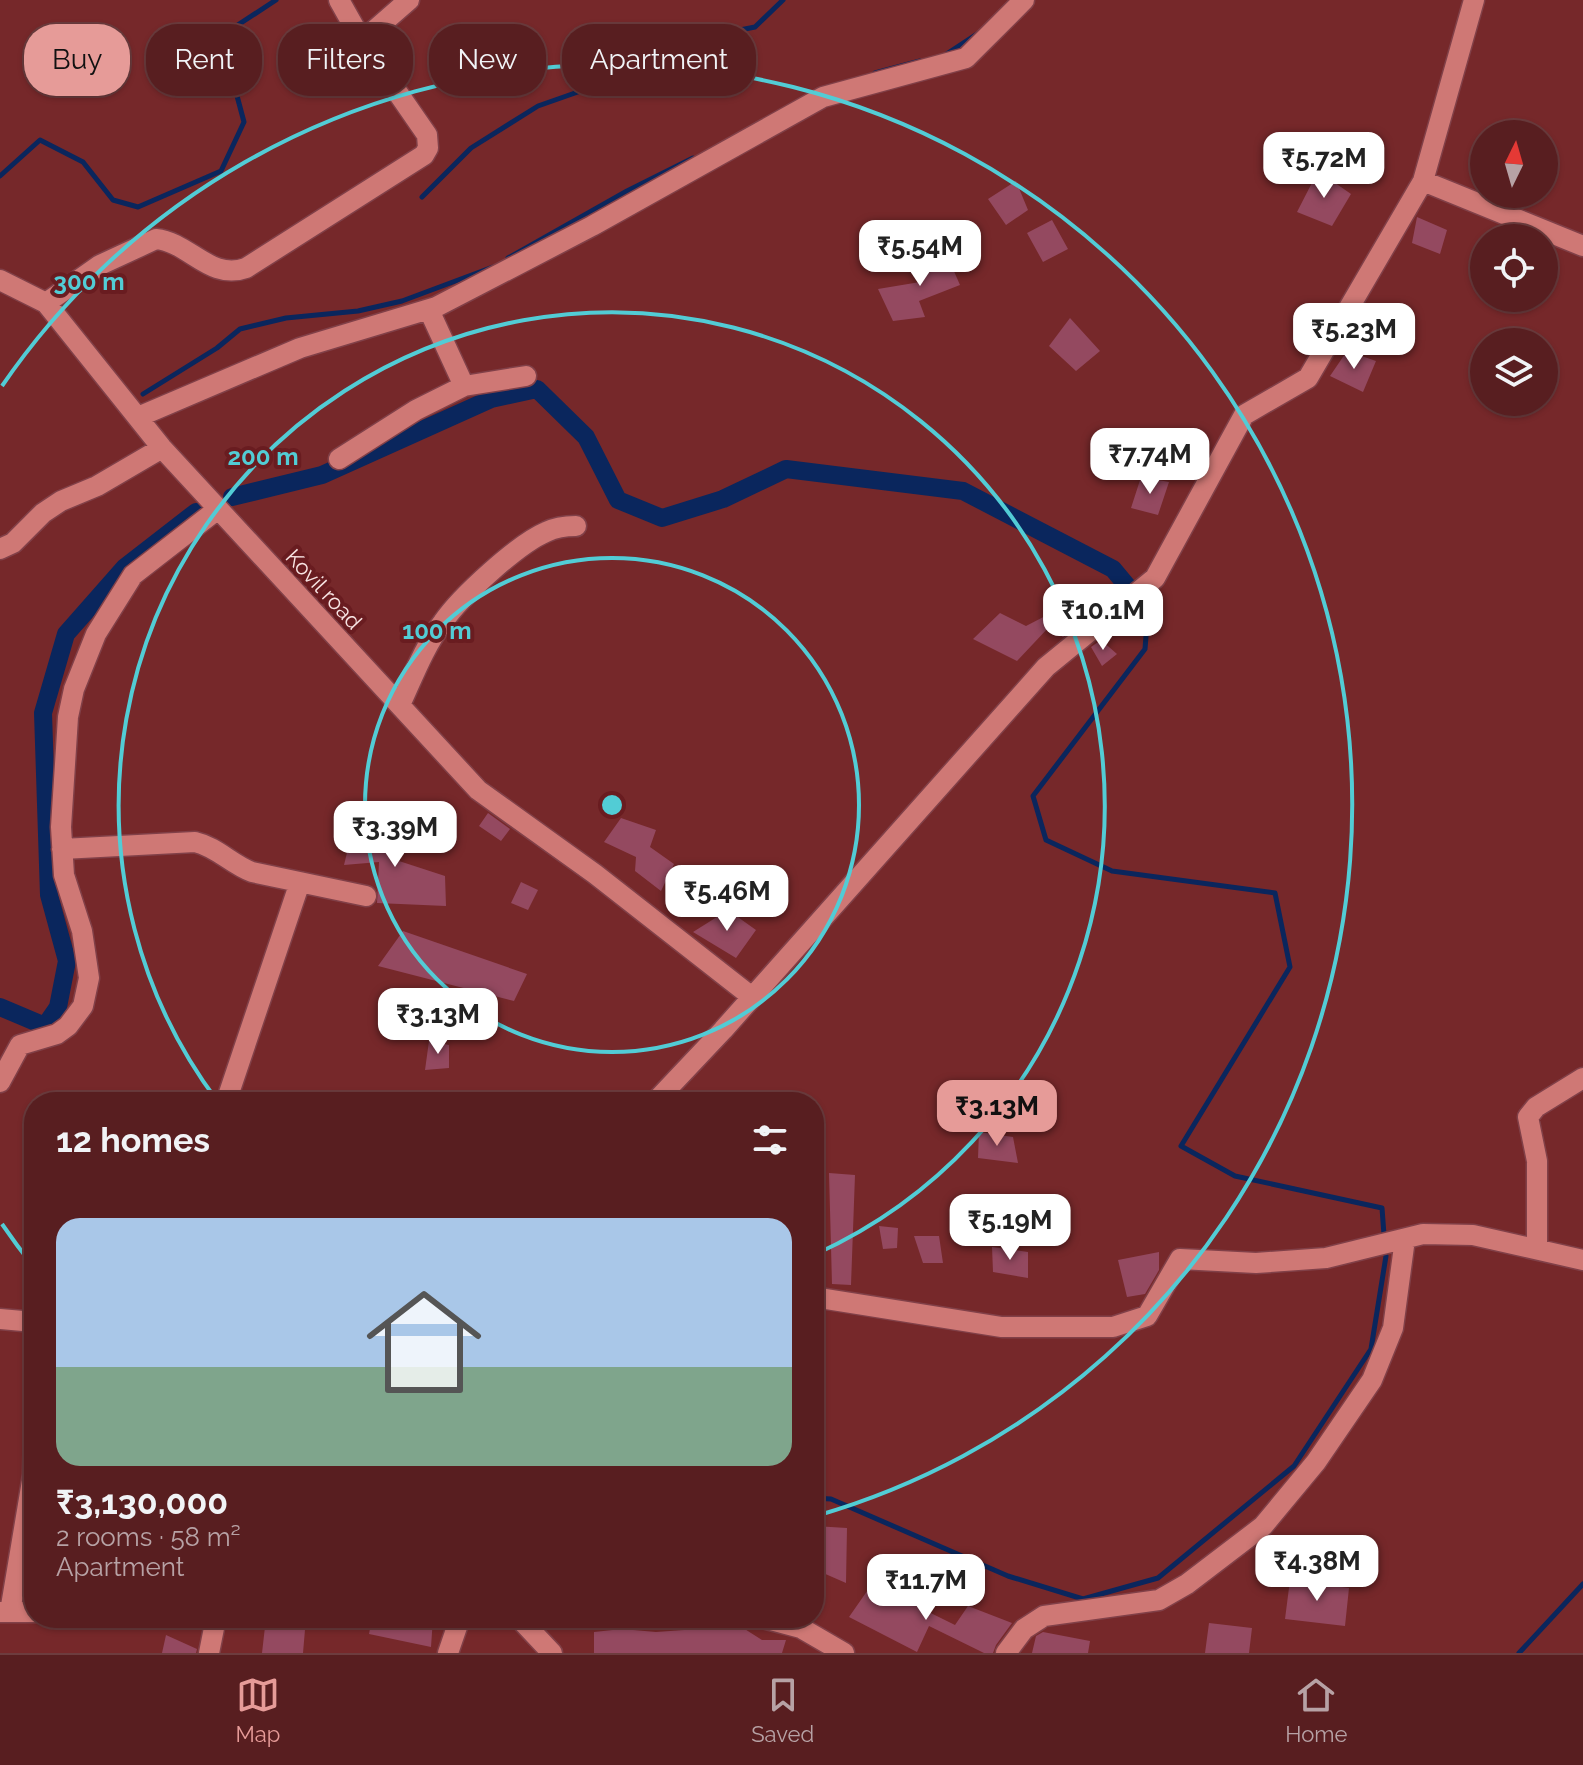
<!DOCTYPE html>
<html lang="en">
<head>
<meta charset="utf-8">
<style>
	body { margin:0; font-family:Raleway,sans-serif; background:#612b2d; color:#f1f3f6; height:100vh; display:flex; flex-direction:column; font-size:30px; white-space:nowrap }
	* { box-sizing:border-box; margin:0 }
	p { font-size:26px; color:#b7a2a5 }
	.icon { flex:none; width:44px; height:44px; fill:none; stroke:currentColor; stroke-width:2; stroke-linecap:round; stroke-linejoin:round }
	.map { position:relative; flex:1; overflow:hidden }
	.side { position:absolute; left:24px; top:1092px; width:800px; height:536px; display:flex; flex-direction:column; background:#581e20; border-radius:32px; box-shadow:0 2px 6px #0004,0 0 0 2px #6d3c3e }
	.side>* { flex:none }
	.top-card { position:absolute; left:24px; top:24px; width:800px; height:72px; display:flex; gap:16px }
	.needle { width:52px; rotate:5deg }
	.tools { position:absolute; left:1470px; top:120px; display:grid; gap:16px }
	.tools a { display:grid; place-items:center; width:88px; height:88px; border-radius:50%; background:#581e20; box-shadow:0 2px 6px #0004,0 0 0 2px #6d3c3e; font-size:40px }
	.price { position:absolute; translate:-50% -68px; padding:0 18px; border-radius:16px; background:#fff; color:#222; font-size:26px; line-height:52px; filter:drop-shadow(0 2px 4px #0008) }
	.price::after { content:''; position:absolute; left:50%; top:48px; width:24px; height:18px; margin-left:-12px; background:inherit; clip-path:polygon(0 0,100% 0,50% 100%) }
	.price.selected { background:#e69b98; color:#111 }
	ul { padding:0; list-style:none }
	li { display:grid; align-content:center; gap:16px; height:424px; padding:0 32px }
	li span { display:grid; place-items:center; height:248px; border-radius:24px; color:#555 }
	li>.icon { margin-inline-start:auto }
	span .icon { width:144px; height:144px; fill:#fffc; stroke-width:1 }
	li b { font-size:34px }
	h2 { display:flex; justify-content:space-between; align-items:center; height:96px; padding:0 32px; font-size:34px }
	.chip { padding:0 28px; border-radius:32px; background:#581e20; box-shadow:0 2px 6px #0004,0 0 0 2px #6d3c3e; font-size:28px; line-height:72px }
	.chip.selected { background:#e69b98; color:#111 }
	.dock { display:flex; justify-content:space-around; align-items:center; height:112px; border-top:2px solid #6d3c3e; background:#581e20; font-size:22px; color:#b7a2a5 }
	.dock a { display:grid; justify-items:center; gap:4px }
	.dock .selected { color:#e69b98 }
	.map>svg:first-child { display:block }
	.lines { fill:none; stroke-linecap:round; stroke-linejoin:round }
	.stream { stroke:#0a265d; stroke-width:5 }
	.canal { stroke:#0a265d; stroke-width:18 }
	.building { fill:#944960 }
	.minor-casing { stroke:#814048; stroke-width:23 }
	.minor { stroke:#cf7875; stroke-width:20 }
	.ring { fill:none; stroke:#52ccd5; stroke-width:4 }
	.labels { text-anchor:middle; stroke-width:8; stroke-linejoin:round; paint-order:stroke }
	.street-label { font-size:22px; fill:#f8e4e3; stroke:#691c20 }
	.centre { fill:#52ccd5; stroke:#691c20; stroke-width:4 }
	.ring-label { font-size:24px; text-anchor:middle; font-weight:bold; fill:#52ccd5; stroke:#691c20; stroke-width:8; stroke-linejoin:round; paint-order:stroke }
</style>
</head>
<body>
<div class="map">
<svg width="1583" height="1653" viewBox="0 0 1583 1653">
	<rect width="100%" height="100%" fill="#76282a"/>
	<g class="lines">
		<!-- stream -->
		<path class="stream" d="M945,55L980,32
			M875,73L920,61
			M0,176L40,140L83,162L113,200L138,207L221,171L244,122L221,36L276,0
			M422,197L471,148L538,106L629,74L665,45L755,27L783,0
			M508,258L627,191L693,158
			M143,394L217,348L240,329L286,318L358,311L402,301L493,267
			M1141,602L1148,610L1145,649L1033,796L1046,840L1112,871L1275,893L1290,967L1181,1146L1235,1176L1382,1208L1384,1235
			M814,1498L831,1499L1008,1576L1083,1599L1158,1578L1294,1466L1371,1349L1386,1256
			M1519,1653L1583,1584"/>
		<!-- canal -->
		<path class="canal" d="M232,497L322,475L491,399L537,389L586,437L618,500L662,518L723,499L786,469L963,491L1113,569L1128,587
			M0,1007L45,1026L58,1007L67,961L49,895L43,713L66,634L125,567L196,512"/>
	</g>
	<!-- building -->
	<path class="building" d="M1318,171L1351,194L1332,226L1297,212Z
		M1016,181L1028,210L1006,225L988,199Z
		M1417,217L1447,230L1440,254L1412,243Z
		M1052,220L1068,249L1043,262L1027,233Z
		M946,253L960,285L919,301L925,317L893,321L878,289L920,282L913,264Z
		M1070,318L1100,351L1076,371L1049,346Z
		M1347,351L1376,361L1363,392L1330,376Z
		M1141,477L1169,482L1158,515L1131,508Z
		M1060,605L1062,607L1067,605L1069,607L1065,611L1077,625L1063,637L1049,627L1017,661L973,639L1000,613L1026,626L1053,612Z
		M1101,640L1117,654L1102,666L1091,647Z
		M488,813L510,829L501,841L479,826Z
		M621,818L656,830L650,847L674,864L661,891L635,871L636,857L604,842Z
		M354,824L409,835L399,861L445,876L446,906L377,903L379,862L344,865Z
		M521,882L538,890L528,910L511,903Z
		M728,910L756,930L736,958L693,932Z
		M403,931L527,974L514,1001L378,966Z
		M429,1041L449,1045V1068L425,1070Z
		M979,1132L1013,1137L1018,1163L978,1158Z
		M829,1173L855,1175L851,1285L832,1284Z
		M879,1226L898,1228L897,1248L883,1249Z
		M914,1236H939L943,1263H923Z
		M992,1247L1028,1252V1278L993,1272Z
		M1159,1252V1270L1145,1294L1127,1297L1118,1260Z
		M814,1526L847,1528L846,1583L814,1569Z
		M1290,1580L1349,1588L1345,1626L1285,1619Z
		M872,1584L955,1625L968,1606L1012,1623L996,1645L993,1653H984L929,1626L917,1652L849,1617Z
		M266,1618H306L303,1653H262Z
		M372,1618H433L431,1647L369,1634Z
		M1209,1623L1252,1628L1249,1653H1205Z
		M740,1626L762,1640H786L782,1653H594V1632L622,1629L656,1632Z
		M1043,1632L1090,1641L1088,1653H1032L1036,1636Z
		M166,1635L197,1649L196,1653H162Z"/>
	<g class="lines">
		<!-- minor casing -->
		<g class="minor-casing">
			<path id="minor" d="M362,41L409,0
				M1423,181L1474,0
				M0,280L46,303L162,448L478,790L595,874L752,997
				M46,303L100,265L156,239C189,242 210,281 246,268L424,155L428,148L427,135L362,41L339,0
				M464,386L526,376
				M138,417L300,348L436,307L592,226L823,97L966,58L1024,0
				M339,459L416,410L464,386L429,310
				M0,549L13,543L43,513L61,501L97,486L162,448
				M400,705C413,677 424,647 443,622C461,596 518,544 546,532C556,527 566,526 576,526
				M62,849L195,842C217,847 231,864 252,872L366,896
				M0,1082L20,1045L57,1034L68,1026L83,1006L89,978L82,931L64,875L61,827L68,717L74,689L96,634L133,575L218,509
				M226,1102L300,882
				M655,1102L723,1030L1046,667L1155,578L1244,415L1308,378L1423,181L1583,246
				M1537,1249V1161L1528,1117L1536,1107L1583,1078
				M814,1297L1002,1327H1113L1147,1316L1180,1259L1256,1263L1326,1258L1423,1234L1473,1235L1583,1260
				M0,1319L34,1322
				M0,1612H34
				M10,1612L33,1475L34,1432
				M519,1618L552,1653
				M763,1618L801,1628L844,1653
				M209,1653L216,1618
				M448,1653L460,1618
				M1006,1653L1024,1629L1044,1616L1159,1600L1187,1584L1263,1526L1316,1462L1372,1380L1393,1328L1405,1239"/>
		</g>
		<!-- minor -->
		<use href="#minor" class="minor"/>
	</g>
	<!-- distance rings -->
	<g class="ring">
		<circle cx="612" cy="805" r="247"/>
		<path d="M218 1102A493 493 0 1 1 816 1254"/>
		<path d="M33 1266A740 740 0 0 1 2 1224M2 386A740 740 0 1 1 816 1516"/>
	</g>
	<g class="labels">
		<!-- street labels -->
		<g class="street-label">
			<text transform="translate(324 589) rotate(47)" y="8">Kovil road</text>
		</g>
	</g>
	<circle cx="612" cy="805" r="12" class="centre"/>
	<g class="ring-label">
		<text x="89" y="290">300 m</text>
		<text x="263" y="465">200 m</text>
		<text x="437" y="639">100 m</text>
	</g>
</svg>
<div class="tools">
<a><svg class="needle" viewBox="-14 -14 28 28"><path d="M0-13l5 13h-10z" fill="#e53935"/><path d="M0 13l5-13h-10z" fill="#b7a2a5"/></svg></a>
<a><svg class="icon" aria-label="locate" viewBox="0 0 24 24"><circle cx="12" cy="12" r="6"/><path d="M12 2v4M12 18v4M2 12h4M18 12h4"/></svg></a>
<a><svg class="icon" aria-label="layers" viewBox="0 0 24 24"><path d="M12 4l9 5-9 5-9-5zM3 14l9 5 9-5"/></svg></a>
</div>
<b class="price" style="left:1324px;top:200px">₹5.72M</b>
<b class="price" style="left:920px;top:288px">₹5.54M</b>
<b class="price" style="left:1354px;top:371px">₹5.23M</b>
<b class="price" style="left:1150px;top:496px">₹7.74M</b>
<b class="price" style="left:1103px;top:652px">₹10.1M</b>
<b class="price" style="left:395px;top:869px">₹3.39M</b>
<b class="price" style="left:727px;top:933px">₹5.46M</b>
<b class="price" style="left:438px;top:1056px">₹3.13M</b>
<b class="price selected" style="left:997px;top:1148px">₹3.13M</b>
<b class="price" style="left:1010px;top:1262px">₹5.19M</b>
<b class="price" style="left:1317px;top:1603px">₹4.38M</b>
<b class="price" style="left:926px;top:1622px">₹11.7M</b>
<div class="top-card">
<a class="chip selected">Buy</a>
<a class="chip">Rent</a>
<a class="chip">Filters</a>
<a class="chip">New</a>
<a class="chip">Apartment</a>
</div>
<section class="side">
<h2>12 homes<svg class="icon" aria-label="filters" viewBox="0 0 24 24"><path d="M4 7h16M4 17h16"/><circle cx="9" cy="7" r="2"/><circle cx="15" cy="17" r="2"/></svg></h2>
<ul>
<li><span style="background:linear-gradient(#a9c7e8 60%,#7fa58c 0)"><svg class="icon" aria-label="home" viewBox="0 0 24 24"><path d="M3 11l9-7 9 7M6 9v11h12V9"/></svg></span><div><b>₹3,130,000</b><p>2 rooms · 58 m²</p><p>Apartment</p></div></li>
</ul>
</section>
</div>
<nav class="dock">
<a class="selected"><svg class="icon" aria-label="map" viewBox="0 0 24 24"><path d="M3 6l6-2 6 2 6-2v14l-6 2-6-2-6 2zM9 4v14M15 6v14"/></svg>Map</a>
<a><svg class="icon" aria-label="saved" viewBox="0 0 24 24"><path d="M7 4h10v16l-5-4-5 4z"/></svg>Saved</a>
<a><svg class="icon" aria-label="home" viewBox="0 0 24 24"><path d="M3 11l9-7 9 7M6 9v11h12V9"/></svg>Home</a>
</nav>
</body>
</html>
